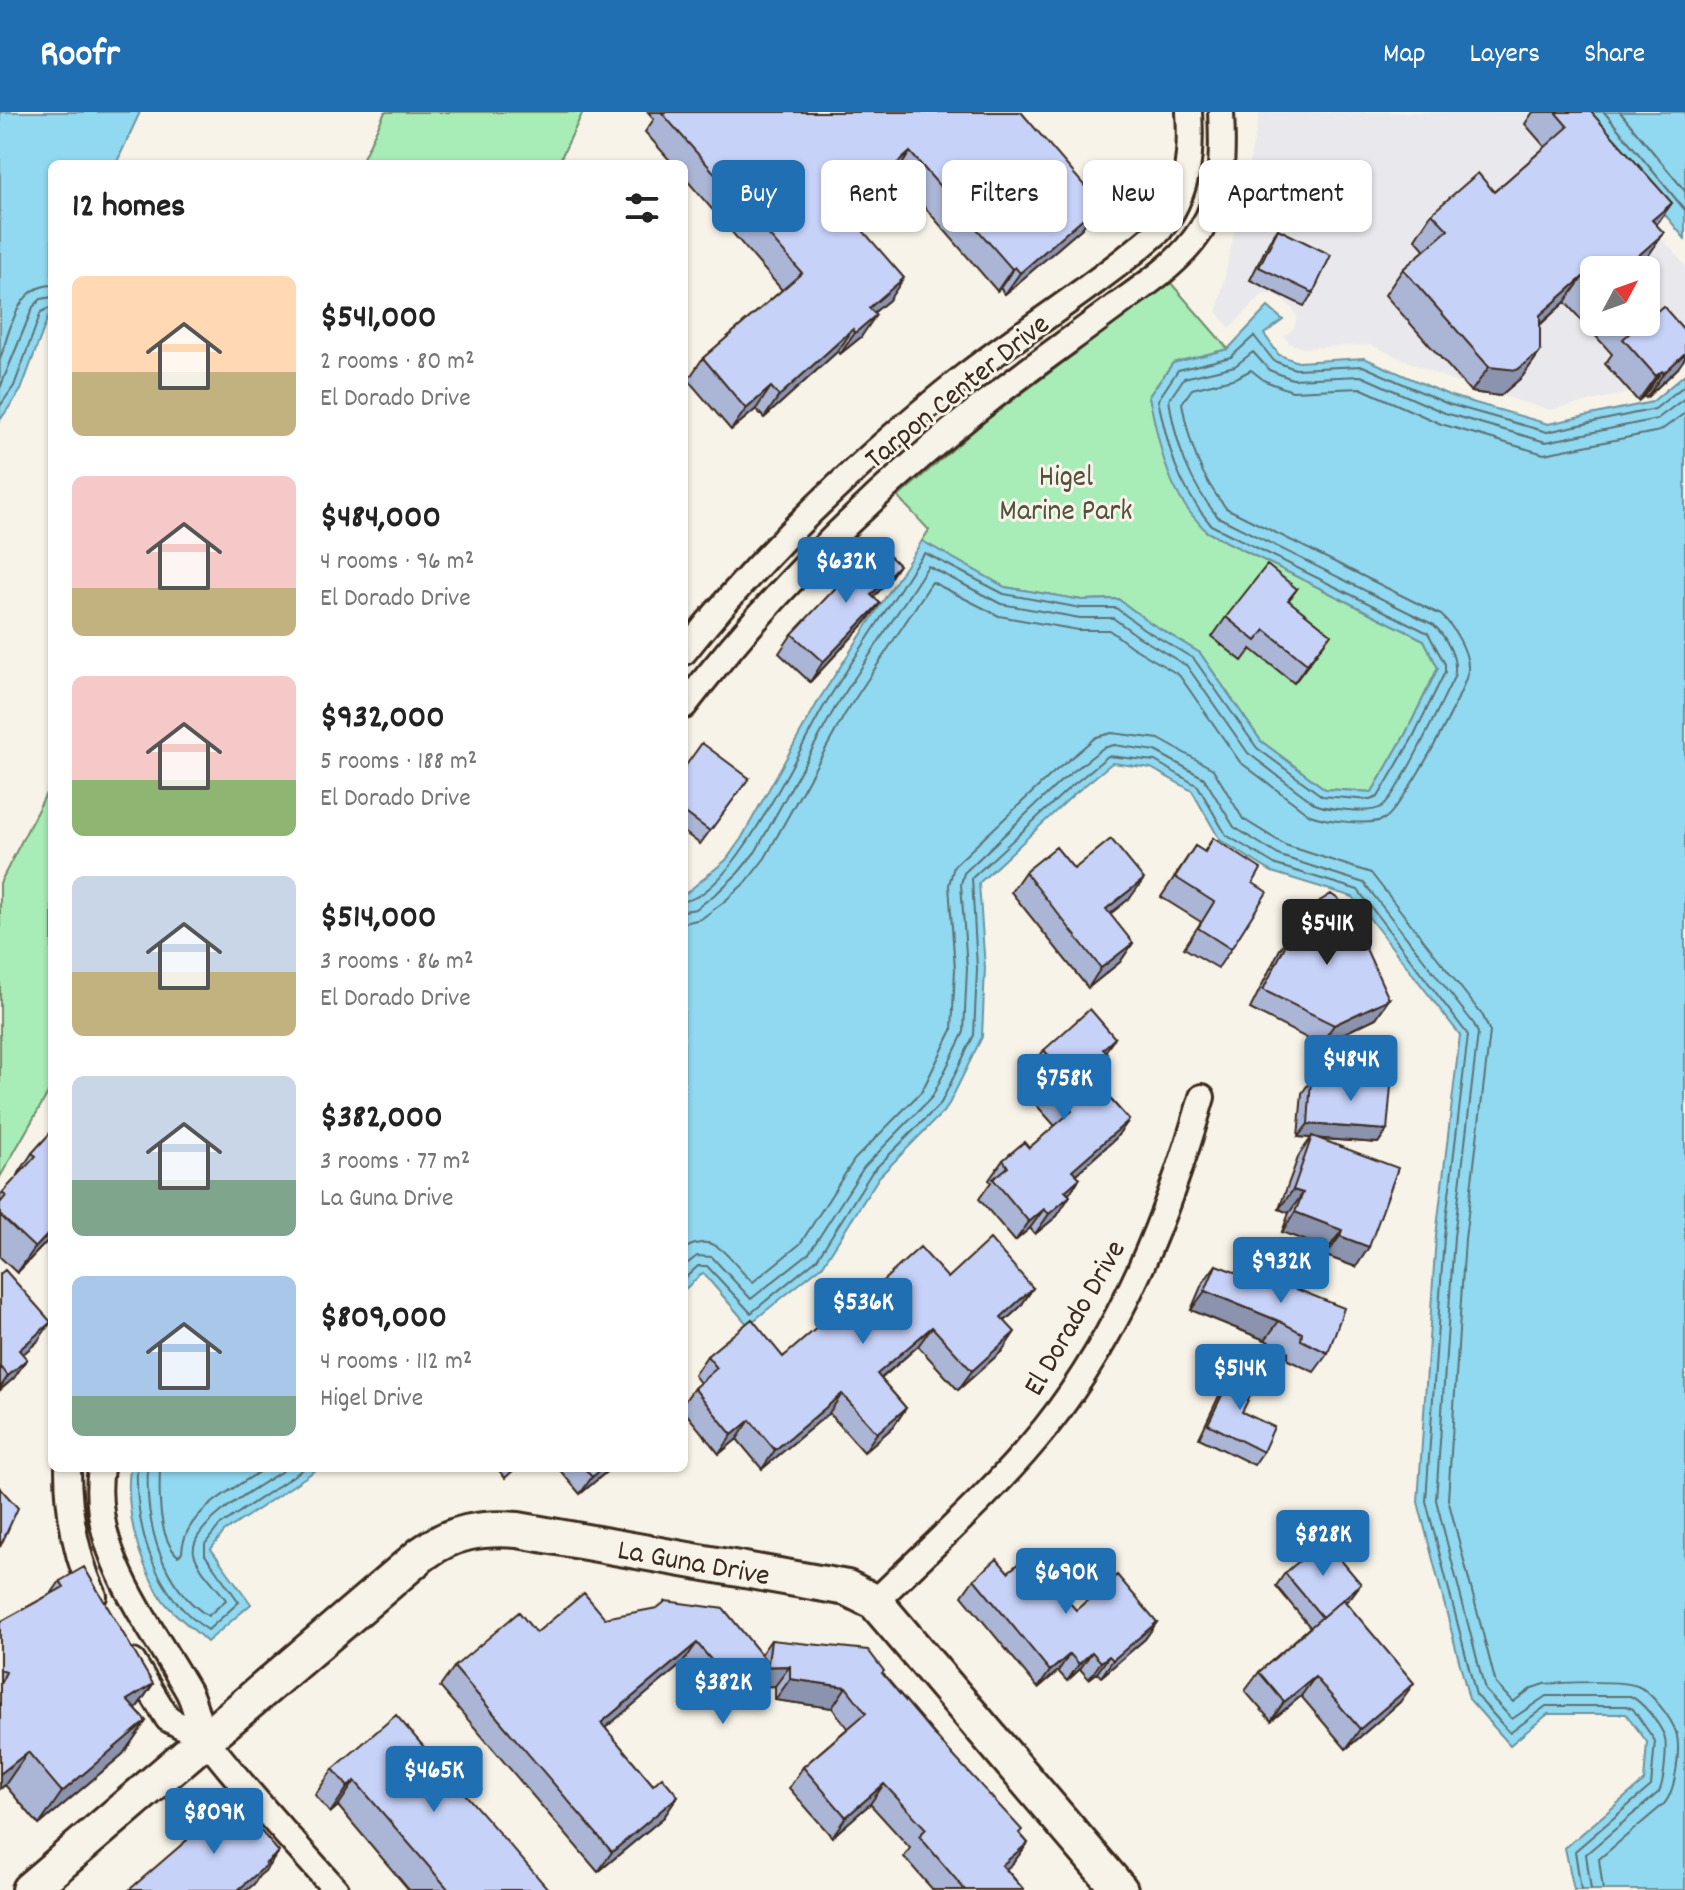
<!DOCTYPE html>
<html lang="en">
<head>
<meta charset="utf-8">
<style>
	body { margin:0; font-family:Dekko,sans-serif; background:#f6f6f6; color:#222; height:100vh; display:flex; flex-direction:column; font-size:30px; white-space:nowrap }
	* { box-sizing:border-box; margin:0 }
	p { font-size:26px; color:#767676 }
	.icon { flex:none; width:44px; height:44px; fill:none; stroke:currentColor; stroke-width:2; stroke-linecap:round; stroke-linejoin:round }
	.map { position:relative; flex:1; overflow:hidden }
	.details { position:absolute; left:48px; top:48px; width:640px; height:1312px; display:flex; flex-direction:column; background:#fff; border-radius:12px; box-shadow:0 2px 6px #0004 }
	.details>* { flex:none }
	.hud { position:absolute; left:712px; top:48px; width:760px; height:72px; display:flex; gap:16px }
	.needle { width:52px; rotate:49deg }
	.buttons { position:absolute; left:1580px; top:144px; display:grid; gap:16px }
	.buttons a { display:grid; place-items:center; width:80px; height:80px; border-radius:12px; background:#fff; box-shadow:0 2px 6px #0004; font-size:40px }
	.price { position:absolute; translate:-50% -68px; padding:0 18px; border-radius:8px; background:#1f6fb2; color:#fff; font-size:26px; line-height:52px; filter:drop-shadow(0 2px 4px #0008) }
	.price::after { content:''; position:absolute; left:50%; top:48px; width:24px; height:18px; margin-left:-12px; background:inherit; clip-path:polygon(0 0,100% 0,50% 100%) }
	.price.selected { background:#222; color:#fff }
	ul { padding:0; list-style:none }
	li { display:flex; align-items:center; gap:24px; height:200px; padding:0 24px }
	li span { display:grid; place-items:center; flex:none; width:224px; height:160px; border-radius:12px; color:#555 }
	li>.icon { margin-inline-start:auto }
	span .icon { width:96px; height:96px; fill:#fffc; stroke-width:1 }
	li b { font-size:34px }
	h2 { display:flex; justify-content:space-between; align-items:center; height:96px; padding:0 24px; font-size:34px }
	.tag { padding:0 28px; border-radius:12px; background:#fff; box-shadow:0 2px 6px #0004; font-size:28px; line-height:72px }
	.tag.selected { background:#1f6fb2; color:#fff }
	header { display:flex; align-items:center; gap:48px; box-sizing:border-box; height:112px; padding:0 40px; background:#1f6fb2; color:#fff }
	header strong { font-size:38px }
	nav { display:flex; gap:44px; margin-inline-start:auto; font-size:28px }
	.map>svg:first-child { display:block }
	.built { fill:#e9e9ed; fill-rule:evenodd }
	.park { fill:#a8ecb7; stroke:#728b6a; stroke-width:2 }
	.water { fill:#90d9f1; stroke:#6e939d; stroke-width:2 }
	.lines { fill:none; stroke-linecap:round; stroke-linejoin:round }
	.shore { stroke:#5d7072; stroke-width:2 }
	.street-casing { stroke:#3b2a1e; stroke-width:30 }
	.secondary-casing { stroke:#3b2a1e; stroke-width:40 }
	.street { stroke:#f7f3e8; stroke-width:24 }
	.secondary { stroke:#f7f3e8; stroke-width:34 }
	.wall { fill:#abb5d6; stroke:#3b2a1e; stroke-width:2 }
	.shaded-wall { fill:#8b93ae; stroke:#3b2a1e; stroke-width:2 }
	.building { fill:#c7d2f9; stroke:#3b2a1e; stroke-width:2 }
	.labels { text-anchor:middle; stroke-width:6; stroke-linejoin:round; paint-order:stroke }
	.street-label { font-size:30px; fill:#3b2a1e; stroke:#f7f3e8 }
	.park-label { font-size:30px; fill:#51513d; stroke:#f7f3e8 }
</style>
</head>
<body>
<header>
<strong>Roofr</strong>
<nav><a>Map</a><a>Layers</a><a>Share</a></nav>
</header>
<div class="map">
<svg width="1685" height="1778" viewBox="0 0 1685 1778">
	<rect width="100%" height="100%" fill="#f7f3e8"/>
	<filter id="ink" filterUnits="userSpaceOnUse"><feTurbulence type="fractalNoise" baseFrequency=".0125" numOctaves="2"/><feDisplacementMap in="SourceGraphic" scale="16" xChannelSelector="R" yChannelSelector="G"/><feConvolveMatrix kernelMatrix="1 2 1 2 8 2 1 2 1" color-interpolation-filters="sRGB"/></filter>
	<g filter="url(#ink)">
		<!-- built -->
		<path class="built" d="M1260,0H1553L1685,153V245L1647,277L1550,298L1457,271L1371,233L1302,236L1289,231L1284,224L1294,216L1297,204L1293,197L1275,182L1262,183L1230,216L1217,201ZM1594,158H1646V210H1594Z"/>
		<!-- park -->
		<path class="park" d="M385,0H583L558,52H360Z
			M1170,170L1228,237L1173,251L1149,284C1162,341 1169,375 1207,420L1424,528L1438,556L1405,623L1372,680L1325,677L1261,629L1200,541L1149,510L1118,487L1082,488L1005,475L922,429L929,418L898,385L984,310Z
			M52,670V974L0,1065V771Z"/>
		<!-- water -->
		<path class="water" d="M0,0H140L116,52H52V194L21,278L0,308Z
			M1581,0H1685V127Z
			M1268,195L1283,208L1264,222L1279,243L1298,250L1364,246L1451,284L1548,312L1652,290L1685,262V1778H1574L1565,1736L1644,1669L1647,1630L1626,1602H1548L1510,1633L1469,1587L1418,1390L1436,1124L1460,923L1353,785L1272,760L1220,728L1192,679L1151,656L1112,651L1073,683L979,771L985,856L982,925L947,996L879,1065L823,1153L748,1213L703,1161L684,1178V783L726,748L741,727L820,586L922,429L1005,475L1082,488L1118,487L1149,510L1200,541L1261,629L1325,677L1372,680L1405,623L1438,556L1424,528L1207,420C1200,412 1192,404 1186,395C1164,364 1157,321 1149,284L1173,251L1228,237Z
			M130,1356H319L224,1420L211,1437L251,1492L207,1530C192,1515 169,1500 159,1482C137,1446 125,1397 130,1356Z"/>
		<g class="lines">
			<!-- shore -->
			<path class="shore" d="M1604,0L1685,98
				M1620,0L1685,79
				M0,247C10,220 16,174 52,173
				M0,276L33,195L41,187L52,185
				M0,294L14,274L41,200L52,195
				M684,789C734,784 801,631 827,589C849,554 872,520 894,486C904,472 913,453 925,441L1004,482L1081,496H1116L1144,517L1194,547L1257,636L1322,684L1370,688L1378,685L1412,627L1445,560V552L1428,521L1211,413C1177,372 1169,339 1158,288L1178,258L1231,245L1254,224L1274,249L1295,257L1363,254L1448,292L1547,320L1655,297L1685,273
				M684,799L696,797L718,780L738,761L756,739L835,596L928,454L1001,492L1080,506H1113L1139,525L1187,554L1248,641L1315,692C1326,697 1371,702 1381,695C1399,684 1442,588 1454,565C1459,548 1446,525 1434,513L1218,405C1189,371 1176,332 1169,288L1184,266L1235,254L1253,240L1269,258L1292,267L1361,264L1445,301L1546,330L1657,307L1685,286
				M684,811L701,807L725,789L747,769L765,746L845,602L932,470L999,504L1078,518H1109L1132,535L1179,563L1240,650L1310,703C1325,709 1370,714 1384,707C1401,699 1468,577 1468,557C1469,540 1453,513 1441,503L1226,396C1200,365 1189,330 1182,291L1192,277L1236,266L1251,258L1265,269L1292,279L1360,276L1441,312L1544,342L1660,319L1685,301
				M684,1137C720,1116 730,1153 753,1170L800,1132L854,1048L922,979L952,918L955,857L949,773L954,754L1053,661L1096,625L1112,621L1159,627L1213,657L1243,707L1285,733L1371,761L1483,904L1490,920L1465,1127L1448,1387L1496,1572L1513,1590L1532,1576L1544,1572C1564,1571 1619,1567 1637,1574C1651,1579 1671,1606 1676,1620C1681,1637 1676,1678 1664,1692L1599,1747L1603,1778
				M684,1154L697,1144L712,1145L751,1187L809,1141L864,1055L932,985L964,920L967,856L961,772L964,761L1061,669L1103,636L1114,633L1155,639L1204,666L1234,715L1280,744L1364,771L1474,912L1478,921L1454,1125L1436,1388L1485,1578L1512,1607L1546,1584H1630C1643,1590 1658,1610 1664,1623C1668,1633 1664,1670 1659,1680L1586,1742L1591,1778
				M684,1167L698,1154H707L751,1201L817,1147L872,1060L941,991L974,923L977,857L972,766L1068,677L1108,644L1155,649L1198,674L1226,723L1276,753L1358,778L1468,923L1444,1125L1426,1389L1476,1583L1510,1621L1546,1594H1626L1633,1597L1655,1629L1651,1674L1575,1739L1581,1778
				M137,1356C135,1417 154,1483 208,1518L239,1490L205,1443V1432L219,1414L305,1356
				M148,1356C145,1410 160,1473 208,1504L226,1488C217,1474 198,1458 194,1441C188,1412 266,1370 287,1356
				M160,1356C159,1382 158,1426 178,1444L182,1441C183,1399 235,1377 265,1356"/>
			<!-- street casing -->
			<g class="street-casing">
				<path id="street" d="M684,540C766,437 862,346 965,264C1029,215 1098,172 1159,119C1188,82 1192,45 1189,0
					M684,594C773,479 875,378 988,289C1030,256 1073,226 1116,194C1146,172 1180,151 1201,118C1224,83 1223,39 1221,0
					M68,1356C68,1401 75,1442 94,1484
					M101,1356C88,1438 150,1512 188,1579C197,1595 197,1616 208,1630C247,1681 293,1729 336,1778
					M875,1490C933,1433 995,1379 1046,1315C1122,1219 1168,1102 1202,985
					M133,1550L168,1607L206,1627"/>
			</g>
			<!-- secondary casing -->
			<g class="secondary-casing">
				<path id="secondary" d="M29,1778L422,1442C452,1420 481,1415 518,1418L847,1476L875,1490L1120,1778"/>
			</g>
			<!-- street -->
			<use href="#street" class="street"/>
			<!-- secondary -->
			<use href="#secondary" class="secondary"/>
		</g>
		<!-- wall -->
		<path class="wall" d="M648,0H1021L1093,89L1082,116L1005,182L1000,176L997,179L896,62L849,102L889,188L873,201L861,225L840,242L838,239L764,306L756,297L731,318L688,268L703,246L782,178L684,65V52H673L645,20L654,7Z
			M1533,0H1591L1656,113L1646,147L1633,158H1594V210H1646L1678,256L1646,286L1644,284L1638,289L1605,252L1612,242L1565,190L1540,213V240L1522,265L1500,284L1471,280L1385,183L1403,157L1425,138L1415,127L1432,101L1494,80L1545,35L1525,12Z
			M1278,117L1313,181L1304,194L1250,168L1269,130Z
			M886,472L873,485L880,491L866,510L810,570L779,541L792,522Z
			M1297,477L1289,488L1317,541L1294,571L1251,537L1242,549L1212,525L1226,505Z
			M684,656L749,666L700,732L684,720Z
			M1213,726L1253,771L1231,837L1218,856L1184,836L1201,810L1161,785L1195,734L1204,740Z
			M1074,757L1130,786L1110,802L1133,831L1120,850L1088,876L1011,780L1025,760Z
			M1320,789L1389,887L1376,906L1320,933L1250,897L1280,837L1293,818L1304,814Z
			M1115,926L1105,940L1107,941L1090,964L1129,1008L1115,1027L1076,1062L1080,1066L1069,1082L1057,1104L1035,1122L1030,1116L1015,1129L979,1087L991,1070L989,1068L1003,1048L1029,1036L1055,1014L1021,976L1032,959L1031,957L1044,938Z
			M1311,968L1387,1018L1378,1031L1321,1027L1356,1155L1326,1144L1328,1137L1282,1120L1289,1101L1279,1097L1299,1043L1311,1026L1298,1025L1302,981Z
			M52,1019V1124L17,1161L0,1145V1084L15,1067L32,1041Z
			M1216,1153L1328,1241L1314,1260L1288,1248V1240L1265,1228L1191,1198L1202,1172Z
			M0,1162L37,1230L23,1242L14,1266L0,1278Z
			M948,1166L1033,1176L1020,1195L1005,1209L1002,1239L958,1278L918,1234L881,1267L906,1296L893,1315L864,1340L829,1301L762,1357L737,1327L719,1342L684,1299V1290L694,1276L700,1271L694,1263L707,1244L783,1245L875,1176Z
			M1236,1254L1242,1300L1263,1340L1254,1353L1199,1326L1227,1267Z
			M497,1356H516L505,1366Z
			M558,1356H611L580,1382Z
			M1008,1460L1034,1471L1076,1498L1157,1510L1145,1527L1101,1565L1097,1561L1089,1567L1080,1557L1067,1569L1058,1559L1038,1576L962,1484L974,1467Z
			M1285,1461L1351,1485L1345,1490L1400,1590L1346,1637L1301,1584L1271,1609L1245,1579L1259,1560L1310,1515L1276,1474Z
			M60,1469L153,1572L136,1597L146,1609L123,1642L39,1713L5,1673L0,1677V1510L51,1482Z
			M605,1506L761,1542L771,1528L883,1562L1028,1731L1013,1751L1006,1757L1024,1778H933L904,1745L910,1736L870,1692L832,1725L789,1676L803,1655L848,1616L832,1596L775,1588V1574L725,1575L711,1587L682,1552L605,1616L653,1673L678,1684L664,1705L598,1760L440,1575L454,1555L536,1521Z
			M333,1657L549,1778H409L338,1694L330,1701L315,1683Z"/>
		<!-- shaded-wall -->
		<path class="shaded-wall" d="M910,40L896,62L830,119L845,98Z
			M1672,91L1654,116L1652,108Z
			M1097,94L1082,116L1005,182L1020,161Z
			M1664,121L1646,147L1633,158H1622Z
			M1015,155L1000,176L997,179L1012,157Z
			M1583,165L1565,190L1522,228L1540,203Z
			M904,166L889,188L854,217L869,196Z
			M876,203L861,225L840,242L855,221Z
			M853,217L838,239L764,306L779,284Z
			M1540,240L1522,265L1500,284L1471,280L1489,255Z
			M1685,241V246L1678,256L1646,286L1664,261Z
			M1662,259L1644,284L1638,289L1656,264Z
			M771,275L756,297L731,318L746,297Z
			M899,453L886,472L857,502L871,483Z
			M880,491L866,510L810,570L823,550Z
			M1331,522L1317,541L1294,571L1307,552Z
			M1144,767L1130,786L1092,816L1106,797Z
			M1133,831L1120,850L1088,876L1101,856Z
			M1389,887L1376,906L1320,933L1334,913Z
			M1107,941L1093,961L1073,979L1086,960Z
			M1129,1008L1115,1027L1059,1077L1072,1058Z
			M1308,1012L1387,1018L1378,1031L1298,1025Z
			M1080,1066L1066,1086L1065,1079Z
			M1293,1078L1303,1081L1289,1101L1279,1097Z
			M1070,1084L1057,1104L1035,1122L1049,1102Z
			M1044,1097L1030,1116L1015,1129L1029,1110Z
			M1295,1100L1342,1118L1328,1137L1282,1120Z
			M52,1118V1124L17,1161L35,1136Z
			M1340,1124L1369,1135L1356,1155L1326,1144Z
			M1033,1176L1020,1195L988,1224L1001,1205Z
			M1205,1179L1279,1209L1265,1228L1191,1198Z
			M51,1210L37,1230L6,1257L19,1238Z
			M932,1215L918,1234L864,1281L877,1262Z
			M1015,1220L1002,1239L958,1278L972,1259Z
			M27,1247L14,1266L0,1278V1276L8,1264Z
			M842,1282L829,1301L762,1357L775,1338Z
			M906,1296L893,1315L864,1340L877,1321Z
			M750,1308L737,1327L719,1342L732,1323Z
			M603,1356H611L580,1382L592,1365Z
			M1361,1472L1351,1485L1313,1518L1322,1505Z
			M1157,1510L1145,1527L1101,1565L1113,1548Z
			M697,1531L682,1552L587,1631L601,1611Z
			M1092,1540L1080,1557L1067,1569L1079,1552Z
			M1070,1542L1058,1559L1038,1576L1050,1559Z
			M1109,1544L1097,1561L1089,1567L1101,1550Z
			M790,1554L775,1574L725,1575L711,1587L726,1566L740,1555Z
			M1315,1565L1301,1584L1271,1609L1284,1590Z
			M790,1567L846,1575L832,1596L775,1588Z
			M1414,1571L1400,1590L1346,1637L1360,1617Z
			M153,1572L130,1605L127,1588Z
			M146,1609L123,1642L39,1713L62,1680Z
			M28,1640L5,1673L0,1677V1662Z
			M355,1669L338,1694L330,1701L348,1675Z
			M884,1672L870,1692L832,1725L846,1705Z
			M678,1684L664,1705L598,1760L612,1740Z
			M1028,1731L1013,1751L988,1773L1002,1753Z
			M279,1740L265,1759L259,1764L254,1772L247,1778H238Z"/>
		<!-- building -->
		<path class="building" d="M661,0H1021L1095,86L1092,88L1097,94L1020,161L1015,155L1012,157L910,40L845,98L904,166L869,196L876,203L855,221L853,217L779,284L771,275L746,297L703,246L802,161Z
			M1555,0H1591L1672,91L1652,108L1664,121L1622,158H1594V177L1583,165L1540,203V240L1517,258L1489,255L1403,157L1448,118L1432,101L1478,61L1494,80L1568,15Z
			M1278,117L1331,143L1313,181L1259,155Z
			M1646,191L1656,200L1663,194L1685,219V241L1664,261L1662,259L1656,264L1623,227L1632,219L1624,210H1646Z
			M877,432L899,453L871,483L880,491L823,550L792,522Z
			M1267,453L1297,477L1288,488L1331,522L1307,552L1265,518L1256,529L1226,505Z
			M702,631L749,666L710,719L684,700V656Z
			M1213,726L1261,757L1253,771L1267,780L1231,837L1198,816L1214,790L1175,765L1195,734L1205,740Z
			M1111,727L1144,767L1106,797L1133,831L1101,856L1025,760L1056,735L1074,757Z
			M1331,782L1346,793L1389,887L1334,913L1263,878L1293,818L1309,811L1320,789Z
			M1090,897L1115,926L1103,937L1107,941L1086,960L1129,1008L1072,1058L1080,1066L1065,1079L1070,1084L1049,1102L1044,1097L1029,1110L993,1067L1008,1055L1003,1048L1024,1030L1029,1036L1072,999L1034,957L1049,944L1044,938Z
			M1377,956L1391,974L1387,1018L1308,1012L1311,968L1359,972Z
			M52,1019V1118L35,1136L0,1103V1091L6,1084L2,1081L36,1044L32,1041Z
			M1312,1024L1398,1056L1369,1135L1340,1124L1342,1118L1295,1100L1303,1081L1293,1078Z
			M990,1127L1033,1176L1001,1205L1015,1220L972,1259L932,1215L877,1262L906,1296L877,1321L842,1282L775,1338L750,1308L732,1323L694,1276L717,1256L707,1244L752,1207L783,1245L870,1170L875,1176L920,1135L948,1166Z
			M1216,1153L1261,1170L1294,1176L1344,1196L1328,1241L1301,1228L1302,1221L1279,1209L1205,1179Z
			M5,1158L51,1210L19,1238L27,1247L8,1264L2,1256L0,1258V1162Z
			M1236,1254L1259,1266L1242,1300L1274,1315L1263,1340L1208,1312Z
			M584,1356H603L592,1365Z
			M0,1376L18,1396L0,1435Z
			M1324,1428L1361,1472L1322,1505L1285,1461Z
			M997,1447L1008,1460L1018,1452L1034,1471L1045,1462L1076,1498L1117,1463L1157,1510L1113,1548L1109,1544L1101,1550L1092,1540L1079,1552L1070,1542L1050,1559L974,1467Z
			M84,1455L153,1572L127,1588L146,1609L62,1680L28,1640L0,1662V1572L6,1560L0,1558V1510L64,1475L60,1469Z
			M584,1481L605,1506L657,1496L666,1489L724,1497L768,1551L771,1528L868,1538L884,1559L882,1561L937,1626L1022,1718L1019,1721L1028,1731L1002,1753L1024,1778H965L919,1724L926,1717L884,1672L846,1705L803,1655L866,1601L846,1575L790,1567V1554L740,1555L726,1566L697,1531L601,1611L653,1673L662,1665L678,1684L612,1740L454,1555L519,1500L536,1521Z
			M1343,1487L1414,1571L1360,1617L1315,1565L1284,1590L1259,1560Z
			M396,1603L549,1778H449L355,1669L348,1675L333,1657Z
			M234,1688L279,1740L266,1751L268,1752L238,1778H129L187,1728L185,1725L220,1696L222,1699Z"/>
	</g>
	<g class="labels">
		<!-- street labels -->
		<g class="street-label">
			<text transform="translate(956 278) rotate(-39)" y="10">Tarpon Center Drive</text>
			<text transform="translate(1073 1205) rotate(-60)" y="10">El Dorado Drive</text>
			<text transform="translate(694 1449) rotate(10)" y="10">La Guna Drive</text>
		</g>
		<!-- park labels -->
		<g class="park-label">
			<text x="1066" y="373">Higel<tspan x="1066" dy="34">Marine Park</tspan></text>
		</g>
	</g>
</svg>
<div class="buttons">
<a><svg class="needle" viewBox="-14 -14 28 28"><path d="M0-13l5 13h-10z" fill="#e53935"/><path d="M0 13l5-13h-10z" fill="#767676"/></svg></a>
</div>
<b class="price" style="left:846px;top:493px">$632K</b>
<b class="price selected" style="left:1327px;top:855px">$541K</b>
<b class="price" style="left:1351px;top:991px">$484K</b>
<b class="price" style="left:1064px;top:1010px">$758K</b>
<b class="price" style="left:1281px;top:1193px">$932K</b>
<b class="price" style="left:863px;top:1234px">$536K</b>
<b class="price" style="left:1240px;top:1300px">$514K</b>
<b class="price" style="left:1323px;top:1466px">$828K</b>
<b class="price" style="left:1066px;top:1504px">$690K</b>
<b class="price" style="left:723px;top:1614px">$382K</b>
<b class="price" style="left:434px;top:1702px">$465K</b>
<b class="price" style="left:214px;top:1744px">$809K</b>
<div class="hud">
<a class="tag selected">Buy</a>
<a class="tag">Rent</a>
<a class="tag">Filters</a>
<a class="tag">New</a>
<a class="tag">Apartment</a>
</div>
<section class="details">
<h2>12 homes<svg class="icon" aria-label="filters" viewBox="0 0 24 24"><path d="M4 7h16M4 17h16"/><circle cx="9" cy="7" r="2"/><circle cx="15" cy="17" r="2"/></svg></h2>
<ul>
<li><span style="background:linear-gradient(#ffd9b3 60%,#c2b280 0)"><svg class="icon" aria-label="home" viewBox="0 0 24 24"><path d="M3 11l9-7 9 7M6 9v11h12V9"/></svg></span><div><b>$541,000</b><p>2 rooms · 80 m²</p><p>El Dorado Drive</p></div></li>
<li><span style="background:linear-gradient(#f6c9c9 70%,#c2b280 0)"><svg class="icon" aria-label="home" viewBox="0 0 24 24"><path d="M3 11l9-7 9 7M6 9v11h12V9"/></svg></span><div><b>$484,000</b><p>4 rooms · 96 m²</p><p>El Dorado Drive</p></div></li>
<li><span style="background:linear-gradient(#f6c9c9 65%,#8fb573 0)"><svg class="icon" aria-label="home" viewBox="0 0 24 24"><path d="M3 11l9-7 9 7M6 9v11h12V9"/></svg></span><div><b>$932,000</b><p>5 rooms · 188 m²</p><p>El Dorado Drive</p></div></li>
<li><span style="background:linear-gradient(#c9d6e8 60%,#c2b280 0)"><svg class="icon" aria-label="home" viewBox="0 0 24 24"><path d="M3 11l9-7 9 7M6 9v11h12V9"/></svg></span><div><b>$514,000</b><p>3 rooms · 86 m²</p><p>El Dorado Drive</p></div></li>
<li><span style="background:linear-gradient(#c9d6e8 65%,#7fa58c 0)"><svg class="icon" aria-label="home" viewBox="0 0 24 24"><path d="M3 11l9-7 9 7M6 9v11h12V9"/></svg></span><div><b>$382,000</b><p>3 rooms · 77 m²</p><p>La Guna Drive</p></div></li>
<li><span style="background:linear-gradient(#a9c7e8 75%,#7fa58c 0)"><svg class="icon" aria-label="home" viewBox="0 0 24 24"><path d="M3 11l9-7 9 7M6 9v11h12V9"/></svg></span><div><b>$809,000</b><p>4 rooms · 112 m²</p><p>Higel Drive</p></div></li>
</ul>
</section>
</div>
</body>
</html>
